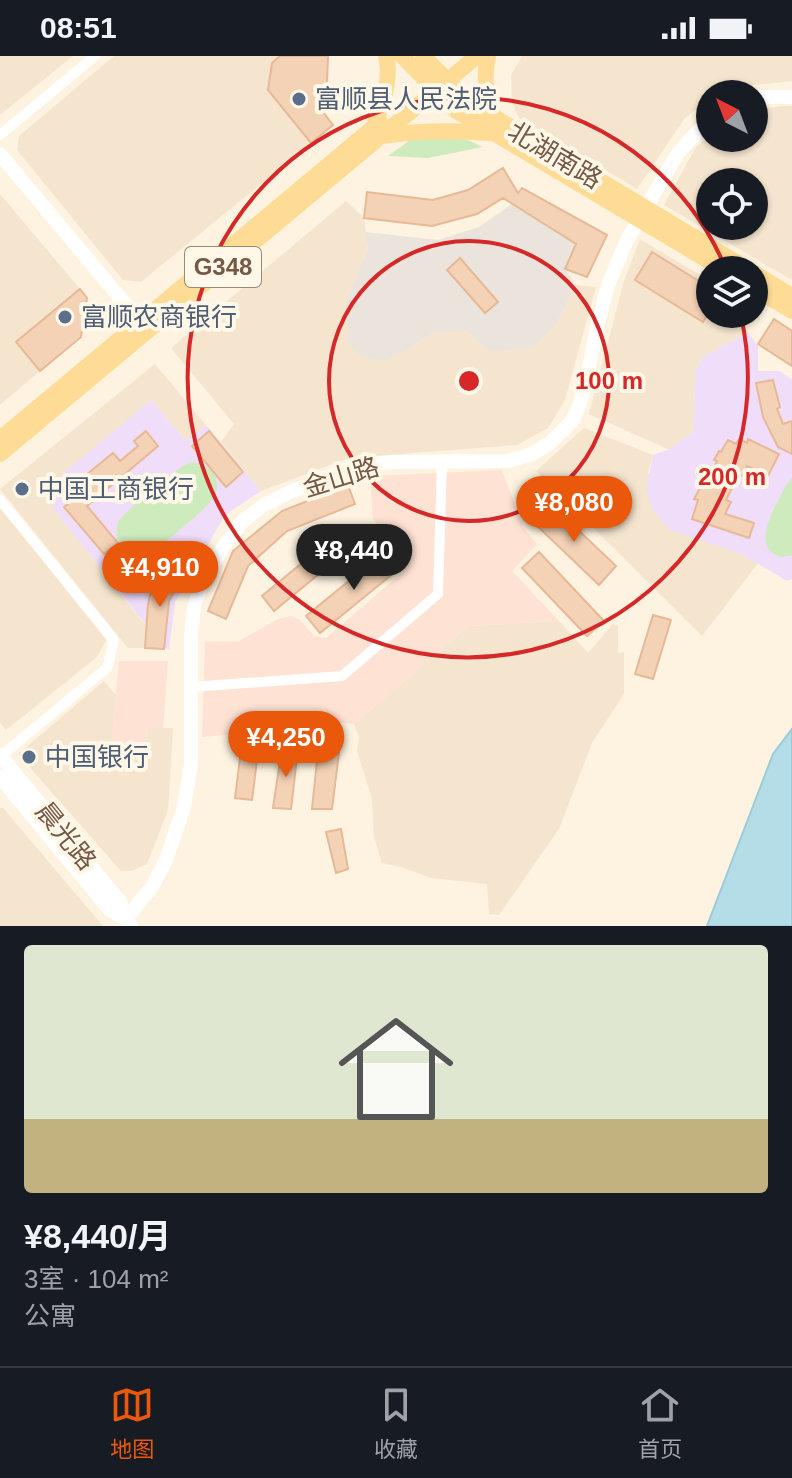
<!DOCTYPE html>
<html lang="zh">
<head>
<meta charset="utf-8">
<style>
	body { margin:0; font-family:Helvetica,"Noto Sans SC",sans-serif; background:#20242c; color:#f1f3f6; height:100vh; display:flex; flex-direction:column; font-size:30px; white-space:nowrap }
	* { box-sizing:border-box; margin:0 }
	p { font-size:26px; color:#9ea1a6 }
	.icon { flex:none; width:44px; height:44px; fill:none; stroke:currentColor; stroke-width:2; stroke-linecap:round; stroke-linejoin:round }
	.map { position:relative; height:870px; overflow:hidden }
	.drawer { display:flex; flex-direction:column; background:#171b24; flex:1 }
	.drawer>* { flex:none }
	.needle { width:52px; rotate:318deg }
	.tools { position:absolute; left:696px; top:24px; display:grid; gap:16px }
	.tools a { display:grid; place-items:center; width:72px; height:72px; border-radius:50%; background:#171b24; box-shadow:0 2px 6px #0004; font-size:40px }
	.price { position:absolute; translate:-50% -68px; padding:0 18px; border-radius:28px; background:#ea580c; color:#fff; font-size:26px; line-height:52px; filter:drop-shadow(0 2px 4px #0008) }
	.price::after { content:''; position:absolute; left:50%; top:48px; width:24px; height:18px; margin-left:-12px; background:inherit; clip-path:polygon(0 0,100% 0,50% 100%) }
	.price.on { background:#222; color:#fff }
	ul { padding:0; list-style:none }
	li { display:grid; align-content:center; gap:16px; height:424px; padding:0 24px }
	li+li { border-top:2px solid #363941 }
	li span { display:grid; place-items:center; height:248px; border-radius:8px; color:#555 }
	li>.icon { margin-inline-start:auto }
	span .icon { width:144px; height:144px; fill:#fffc; stroke-width:1 }
	li b { font-size:34px }
	.status { display:flex; justify-content:space-between; align-items:center; height:56px; padding:0 40px; background:#171b24; direction:ltr }
	.status svg { height:22px; fill:currentColor }
	.tab-bar { display:flex; justify-content:space-around; align-items:center; height:112px; border-top:2px solid #363941; background:#171b24; font-size:22px; color:#9ea1a6 }
	.tab-bar a { display:grid; justify-items:center; gap:4px }
	.tab-bar .on { color:#ea580c }
	.map>svg:first-child { display:block }
	.residential { fill:#f5e5ce; fill-rule:evenodd }
	.commercial { fill:#fee2d3 }
	.industrial { fill:#ebe4dc }
	.education { fill:#f0ddf9 }
	.green { fill:#ceebbe }
	.water { fill:#b4dde7; stroke:#9acdd9; stroke-width:2 }
	.building { fill:#f4d2b6; stroke:#e7b996; stroke-width:2 }
	.lines { fill:none; stroke-linecap:round; stroke-linejoin:round }
	.street { stroke:#fff; stroke-width:10 }
	.secondary { stroke:#fff; stroke-width:14 }
	.primary { stroke:#ffdc95; stroke-width:16 }
	.ring { fill:none; stroke:#d62828; stroke-width:4 }
	.service-dot { fill:#5c6f8a; stroke:#fff7e7; stroke-width:3 }
	.labels { text-anchor:middle; stroke-width:8; stroke-linejoin:round; paint-order:stroke }
	.shield { fill:#fff7e7; stroke:#9e8876; stroke-width:2 }
	.shield-label { font-size:24px; font-weight:bold; fill:#755946 }
	.service-label { font-size:26px; fill:#4e5e75; stroke:#fff7e7; text-anchor:start }
	.street-label { font-size:26px; fill:#755946; stroke:#fff7e7 }
	.centre { fill:#d62828; stroke:#fff7e7; stroke-width:4 }
	.ring-label { font-size:24px; text-anchor:middle; font-weight:bold; fill:#d62828; stroke:#fff7e7; stroke-width:8; stroke-linejoin:round; paint-order:stroke }
</style>
</head>
<body>
<div class="status"><b>08:51</b><svg viewBox="0 0 49 12"><path d="M0 12V9h3v3zM5 12V6h3v6zM10 12V3h3v9zM15 12V0h3v12zM26 1h20v11H26zM47 4h2v5h-2z"/></svg></div>
<div class="map">
<svg width="792" height="870" viewBox="0 0 792 870">
	<rect width="100%" height="100%" fill="#fdf3e0"/>
	<!-- residential -->
	<path class="residential" d="M0,0H73L0,59Z
		M114,0H280L272,7L268,34L311,87L141,226L123,224L17,94L19,80Z
		M522,0H792V25L735,31L717,38H710V42L684,63L637,133L519,62L512,46L511,19Z
		M780,50H792V224L664,149L696,91L710,79V82H754V55ZM710,126H754V170H710Z
		M0,138L80,233L17,286L40,315L0,349Z
		M346,145L364,162L368,192L346,245L387,305L432,277L557,267L576,229L596,231L565,344L548,372L517,389L349,402L261,435L221,386L234,368L171,292Z
		M640,183L710,225V258H749L741,269L748,276L702,301L695,314L694,375L670,394L589,358L624,225Z
		M155,308L206,369L186,385L151,344L52,450L146,570L145,592H128L0,433Z
		M584,372L653,399L648,417L741,498L759,506L702,580L536,415Z
		M0,451L106,584L97,601L6,674L0,667Z
		M559,565L588,597L613,568L618,570V597L624,596V638L592,687L559,773L499,859L489,858L487,828L431,822L401,811L382,807L374,781L372,743L357,695L359,681L354,668L469,570Z
		M104,625L116,639L111,694L142,711L148,672H173L168,754L147,808L131,815H121L18,698Z
		M0,752H3L103,870H0Z"/>
	<!-- commercial -->
	<path class="commercial" d="M502,414L523,471L537,488L512,515L559,565L469,570L354,668L332,666L277,674L202,681L205,586L239,585L278,563L291,560L300,564L314,580L326,582L403,516L406,503L373,463L370,420Z
		M119,605H168L163,672H148L142,711H124L111,694Z"/>
	<!-- industrial -->
	<path class="industrial" d="M512,148L576,188L565,213L576,229L557,267L532,292L489,295L467,275L433,277L387,305L361,301L348,286L346,245L368,192L365,176L438,184L479,171Z"/>
	<!-- education -->
	<path class="education" d="M748,276L758,290V315H779L792,323V523L787,525L741,498L670,474L652,453L646,433L653,399L670,393L694,375L695,314L702,301Z
		M151,344L186,385L206,369L261,435L225,459L175,546L169,593L145,592L146,569L51,450L58,443L48,430Z"/>
	<!-- green -->
	<path class="green" d="M461,81L483,91L428,102L388,100L410,84Z
		M191,406C200,407 207,409 213,416C218,423 218,432 215,440C209,451 166,486 154,494C135,507 108,487 119,465C126,453 179,410 191,406Z
		M792,422V499C785,501 780,502 774,498C752,484 779,445 786,429Z"/>
	<!-- water -->
	<path class="water" d="M792,673V870H707L773,698Z"/>
	<!-- building -->
	<path class="building" d="M280,0H328L327,27L320,52L333,69L311,87L268,34L272,7Z
		M503,112L518,137L522,132L607,179L587,221L565,213L576,188L503,142L477,158L432,170L364,162L367,136L433,144L468,134Z
		M652,196L710,232V253L703,266L635,224Z
		M460,202L498,246L485,257L447,214Z
		M80,233L87,242L81,281L40,315L16,286Z
		M774,263L792,275V310L758,288Z
		M773,324L780,351L777,353L783,368L792,365V398L778,391L763,361L756,327Z
		M146,375L158,390L87,450L118,487L104,498L64,451L93,427L86,419L113,397L120,405L138,390L134,385Z
		M209,375L243,416L226,431L192,390Z
		M739,383L747,387L748,383L779,398L768,420L747,410L742,420L739,418L726,444L731,446L725,458L754,467L749,482L692,463L698,444L694,443L700,432H704L717,405L714,404L719,395L721,396L728,384L736,388Z
		M348,429L355,448L287,475L248,510L226,563L208,555L233,495L282,455Z
		M550,447L616,510L599,529L532,465Z
		M342,474L354,489L274,555L262,540Z
		M387,494L401,511L320,577L306,560Z
		M539,496L604,565L587,580L522,512Z
		M169,513L183,520L169,545L164,593L145,592L148,549L150,539L162,515Z
		M653,559L671,564L653,623L635,618Z
		M282,691L298,693L291,753L273,752Z
		M318,695L339,697L332,753H312Z
		M240,702L257,704L252,744L235,742Z
		M341,773L348,813L336,817L326,776Z"/>
	<g class="lines">
		<!-- street -->
		<path class="street" d="M0,79L95,0
			M0,444L114,584L107,612L0,701
			M191,631L342,620L438,538L442,406"/>
		<!-- secondary -->
		<path class="secondary" d="M754,43L759,41H792
			M0,98L147,274
			M0,699L120,846L126,863L131,870
			M0,721L110,854L126,863
			M126,863L152,831L166,804L184,751L191,708V580L194,551L203,524L226,487L243,465L264,449L290,436L345,414L368,408L394,406L508,405L532,398L550,387L572,365L579,350L585,331L598,267L608,229L627,184L678,97L710,62"/>
		<!-- primary -->
		<path class="primary" d="M402,0L455,54L724,214
			M423,0L469,46L749,214
			M488,0C483,25 486,39 495,63
			M373,72C382,50 392,24 386,0
			M382,80C420,74 453,74 491,77
			M754,217L792,240
			M754,232L792,255
			M0,383L380,66
			M0,398L477,0"/>
	</g>
	<!-- distance rings -->
	<g class="ring">
		<circle cx="469" cy="325" r="140"/>
		<path d="M741 260A280 280 0 1 1 726 213"/>
	</g>
	<!-- markers -->
	<g class="service-dot">
		<circle cx="299" cy="43" r="8"/>
		<circle cx="65" cy="261" r="8"/>
		<circle cx="22" cy="433" r="8"/>
		<circle cx="29" cy="701" r="8"/>
	</g>
	<g class="labels">
		<!-- shield labels -->
		<rect class="shield" x="185" y="191" width="76" height="40" rx="6"/>
		<g class="shield-label">
			<text x="223" y="219">G348</text>
		</g>
		<!-- service labels -->
		<g class="service-label">
			<text x="315" y="52">富顺县人民法院</text>
			<text x="81" y="270">富顺农商银行</text>
			<text x="38" y="442">中国工商银行</text>
			<text x="45" y="710">中国银行</text>
		</g>
		<!-- street labels -->
		<g class="street-label">
			<text transform="translate(555 99) rotate(31)" y="9">北湖南路</text>
			<text transform="translate(341 421) rotate(-17)" y="9">金山路</text>
			<text transform="translate(66 780) rotate(51)" y="9">晨光路</text>
		</g>
	</g>
	<circle cx="469" cy="325" r="12" class="centre"/>
	<g class="ring-label">
		<text x="609" y="333">100 m</text>
		<text x="732" y="429">200 m</text>
	</g>
</svg>
<div class="tools">
<a><svg class="needle" viewBox="-14 -14 28 28"><path d="M0-13l5 13h-10z" fill="#e53935"/><path d="M0 13l5-13h-10z" fill="#9ea1a6"/></svg></a>
<a><svg class="icon" aria-label="locate" viewBox="0 0 24 24"><circle cx="12" cy="12" r="6"/><path d="M12 2v4M12 18v4M2 12h4M18 12h4"/></svg></a>
<a><svg class="icon" aria-label="layers" viewBox="0 0 24 24"><path d="M12 4l9 5-9 5-9-5zM3 14l9 5 9-5"/></svg></a>
</div>
<b class="price" style="left:574px;top:488px">¥8,080</b>
<b class="price on" style="left:354px;top:536px">¥8,440</b>
<b class="price" style="left:160px;top:553px">¥4,910</b>
<b class="price" style="left:286px;top:723px">¥4,250</b>
</div>
<section class="drawer">
<ul>
<li><span style="background:linear-gradient(#dfe7d0 70%,#c2b280 0)"><svg class="icon" aria-label="home" viewBox="0 0 24 24"><path d="M3 11l9-7 9 7M6 9v11h12V9"/></svg></span><div><b>¥8,440/月</b><p>3室 · 104 m²</p><p>公寓</p></div></li>
</ul>
</section>
<nav class="tab-bar">
<a class="on"><svg class="icon" aria-label="map" viewBox="0 0 24 24"><path d="M3 6l6-2 6 2 6-2v14l-6 2-6-2-6 2zM9 4v14M15 6v14"/></svg>地图</a>
<a><svg class="icon" aria-label="saved" viewBox="0 0 24 24"><path d="M7 4h10v16l-5-4-5 4z"/></svg>收藏</a>
<a><svg class="icon" aria-label="home" viewBox="0 0 24 24"><path d="M3 11l9-7 9 7M6 9v11h12V9"/></svg>首页</a>
</nav>
</body>
</html>
